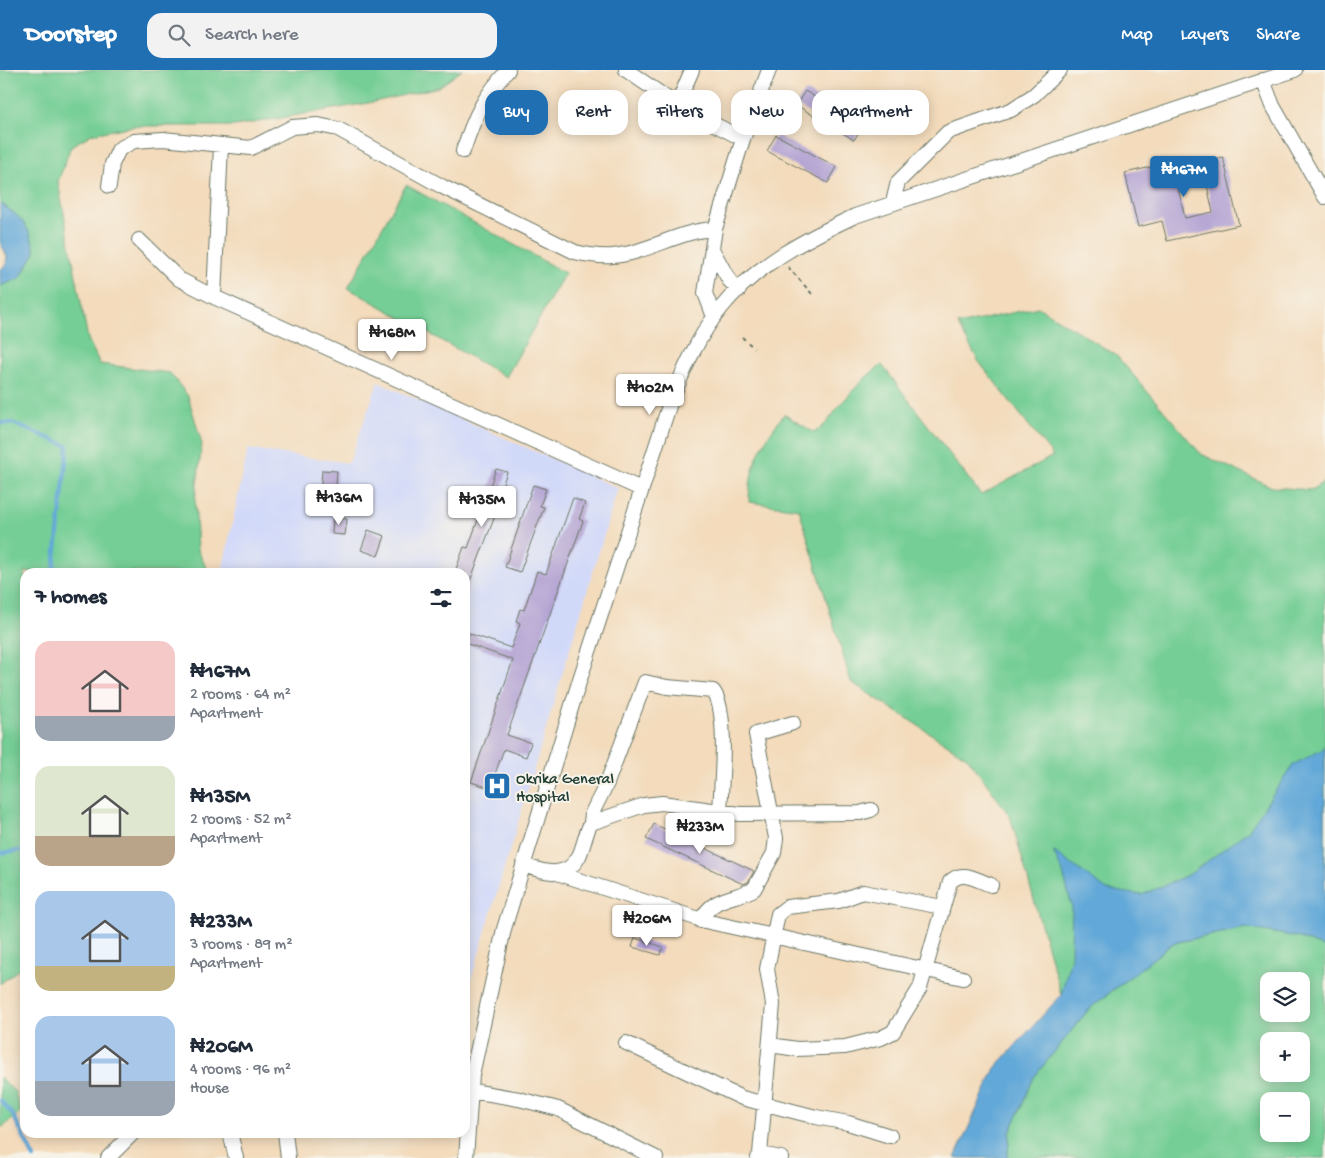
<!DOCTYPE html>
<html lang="en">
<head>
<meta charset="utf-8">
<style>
	body { margin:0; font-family:"Gochi Hand",sans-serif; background:#f2f2f3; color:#1f2937; height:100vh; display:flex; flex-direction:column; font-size:19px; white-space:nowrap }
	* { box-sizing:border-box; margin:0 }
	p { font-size:16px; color:#747a83 }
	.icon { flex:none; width:28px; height:28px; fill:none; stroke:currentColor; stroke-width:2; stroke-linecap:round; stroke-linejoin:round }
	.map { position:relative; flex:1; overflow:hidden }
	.panel { position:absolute; left:20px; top:498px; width:450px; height:570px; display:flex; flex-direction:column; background:#fff; border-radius:15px; box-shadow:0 2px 12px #0003 }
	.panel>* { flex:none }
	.guide { position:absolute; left:485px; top:20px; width:475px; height:45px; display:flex; gap:10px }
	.buttons { position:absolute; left:1260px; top:902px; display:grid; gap:10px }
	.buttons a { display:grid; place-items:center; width:50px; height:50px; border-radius:10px; background:#fff; box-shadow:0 2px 12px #0003; font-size:25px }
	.price { position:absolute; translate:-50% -42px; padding:0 11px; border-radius:5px; background:#fff; color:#222; font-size:16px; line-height:32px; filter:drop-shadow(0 1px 2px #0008) }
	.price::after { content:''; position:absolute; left:50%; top:30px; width:15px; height:11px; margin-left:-8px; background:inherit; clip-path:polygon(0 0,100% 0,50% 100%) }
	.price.active { background:#1f6fb2; color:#fff }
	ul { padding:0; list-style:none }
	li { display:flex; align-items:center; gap:15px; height:125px; padding:0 15px }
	li span { display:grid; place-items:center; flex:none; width:140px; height:100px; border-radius:15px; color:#555 }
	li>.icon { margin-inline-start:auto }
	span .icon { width:60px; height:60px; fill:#fffc; stroke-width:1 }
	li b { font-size:21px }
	h2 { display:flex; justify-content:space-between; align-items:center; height:60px; padding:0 15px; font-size:21px }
	.pill { padding:0 18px; border-radius:15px; background:#fff; box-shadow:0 2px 12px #0003; font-size:18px; line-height:45px }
	.pill.active { background:#1f6fb2; color:#fff }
	header { display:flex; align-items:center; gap:30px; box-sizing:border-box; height:70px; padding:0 25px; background:#1f6fb2; color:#fff }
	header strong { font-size:24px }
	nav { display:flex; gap:28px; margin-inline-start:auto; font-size:18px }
	.search { width:350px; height:45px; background:#f2f2f3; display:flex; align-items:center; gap:12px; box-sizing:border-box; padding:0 18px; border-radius:15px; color:#747a83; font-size:19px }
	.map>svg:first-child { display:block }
	.built { fill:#d1d9f9 }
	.green { fill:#75ce95; stroke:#4a8664; fill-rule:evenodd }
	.water { fill:#62a8d8; stroke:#407286 }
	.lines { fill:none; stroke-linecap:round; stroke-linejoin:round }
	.stream { stroke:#62a8d8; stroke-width:4 }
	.building { fill:#af9fd2; fill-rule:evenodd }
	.minor-casing { stroke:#697464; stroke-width:16 }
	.path { stroke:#697464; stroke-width:2; stroke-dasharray:4 4; stroke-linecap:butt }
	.minor { stroke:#fff; stroke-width:14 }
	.labels { text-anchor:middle; stroke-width:4; stroke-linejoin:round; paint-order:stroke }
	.poi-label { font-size:16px; fill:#1f3d34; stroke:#f7f3e8; text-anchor:start }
</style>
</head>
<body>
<header>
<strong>Doorstep</strong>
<div class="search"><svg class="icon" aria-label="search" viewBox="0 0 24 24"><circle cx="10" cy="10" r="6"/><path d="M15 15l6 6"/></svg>Search here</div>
<nav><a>Map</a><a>Layers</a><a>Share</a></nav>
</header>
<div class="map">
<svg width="1325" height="1088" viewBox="0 0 1325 1088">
	<rect width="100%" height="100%" fill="#f7f3e8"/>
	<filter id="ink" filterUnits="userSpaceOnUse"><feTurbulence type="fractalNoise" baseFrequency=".02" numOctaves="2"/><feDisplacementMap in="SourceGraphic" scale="10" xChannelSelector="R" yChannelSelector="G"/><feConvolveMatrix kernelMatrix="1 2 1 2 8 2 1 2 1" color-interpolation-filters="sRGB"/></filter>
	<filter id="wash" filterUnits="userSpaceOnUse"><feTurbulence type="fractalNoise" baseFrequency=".0096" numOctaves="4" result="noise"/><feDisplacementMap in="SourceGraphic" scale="20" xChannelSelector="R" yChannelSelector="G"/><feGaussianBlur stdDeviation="1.12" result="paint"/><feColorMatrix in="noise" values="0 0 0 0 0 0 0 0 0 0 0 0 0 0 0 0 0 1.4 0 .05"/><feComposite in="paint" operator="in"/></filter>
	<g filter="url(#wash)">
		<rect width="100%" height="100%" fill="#f3dbbc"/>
		<!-- built -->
		<path class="built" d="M378,312L618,418L465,930V502H222L248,379L349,393Z"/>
		<!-- green -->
		<path class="green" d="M0,0H462L439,17L374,32L235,56H134L92,64L71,76L58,112L88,269L100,294L170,303L188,326L202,374L195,430L198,480L208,502H25V894L0,914V216L20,208L35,182C29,155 23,149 0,133Z
			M406,115L565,203L506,307L348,218Z
			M1038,237L1116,285L1201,384L1272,417L1311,420L1325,411V797L1061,925L1010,746L968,688L851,612L799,439L749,432C749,394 762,373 784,344L813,362C826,358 832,344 841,334C853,320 866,305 882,295L981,425L1053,386L979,292L958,255Z
			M1325,827V1088H1007L1010,1063L1034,1007L1089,939L1173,873L1245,858ZM1269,911H1301V944H1269ZM1269,971H1301V1004H1269ZM1269,1031H1301V1064H1269Z
			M0,1007L15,1022L21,1042L3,1057L0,1056Z"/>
		<!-- water -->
		<path class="water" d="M0,133C23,149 29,155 35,182L20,208L0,216V200L6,194L7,186L0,172Z
			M1325,678V878L1297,867L1245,858L1173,873L1089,939L1034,1007L1010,1063L1007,1088H955L995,998L1061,925L1071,887L1072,837L1063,803L1053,781L1107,820L1142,825L1190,804L1248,761L1293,695Z"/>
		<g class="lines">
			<!-- stream -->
			<path class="stream" d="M0,353H12L68,376L54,498L73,502
				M0,783L25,780
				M0,1030L13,1045L34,1088"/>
		</g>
		<g id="blocks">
			<!-- building -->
			<path class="building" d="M805,21L863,56L854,70L796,35Z
				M776,65L837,97L828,113L767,81Z
				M1223,87L1239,155L1167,171L1162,151L1138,157L1125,103L1173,92L1174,98ZM1205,107L1213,142L1185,148L1177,113Z
				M496,399L507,402L501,419L505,420L465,524V502H455L464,477L468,478Z
				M322,400L337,401L334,444L319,443Z
				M533,415L546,419L540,436L544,437L520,502L505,497Z
				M573,428L585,433L579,449L583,451L507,665L531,673L526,687L504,679L490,718L471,712L513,590L465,573V562L511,578L520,553L516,551L520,539L524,540L537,501L546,504Z
				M333,448L347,449L345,465L332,464Z
				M368,460L385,466L378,486L361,480Z
				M654,754L754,801L748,812L743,814L646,769Z
				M635,868L663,877L660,885L632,877Z"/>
		</g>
	</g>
	<g filter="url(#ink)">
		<use href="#blocks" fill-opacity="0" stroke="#697464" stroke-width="1"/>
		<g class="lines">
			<!-- minor casing -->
			<g class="minor-casing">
				<path id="minor" d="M626,0L677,35L743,69
					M1263,10L1273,36L1325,127
					M677,35L692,0
					M463,81C475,45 483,28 508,0
					M109,116L112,94L119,79L134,71L163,69L251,78L292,57L318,55L338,59L443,117L575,182C587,185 600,187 613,186C648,183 680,160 715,159
					M893,132L898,112L948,62L1011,40L1034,25L1060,0
					M139,170L179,209L214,227L641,419
					M713,181L729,210L739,220
					M214,227L221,76
					M714,247L705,223L715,159L743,69L769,0
					M591,753L592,743L607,713L645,612L667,617L713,621C729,640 721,715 720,742
					M523,795C543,802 567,810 579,786C584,776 585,764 591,753L644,735L662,733L740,744L860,743L871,740
					M557,803L705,851L963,908
					M701,851C712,826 733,830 754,819L774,783L776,768L756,664L793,653
					M626,973L742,1028L816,1047L848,1053L890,1066
					M770,975L797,979L845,977L881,968L893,962L920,918L950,812C962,799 976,810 991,815
					M472,1021L519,1029L558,1039L656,1088
					M230,1062L236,1088
					M285,1062L288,1088
					M760,1084L781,1088
					M108,1088L134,1062
					M466,1088L472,1005L504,859L580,609L670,333C684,300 698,266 721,238C755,195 806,169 855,146L1295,0
					M758,1088L760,1084L773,934L767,899L778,844L787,837L839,831L863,822L942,837"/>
			</g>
			<!-- path -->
			<path class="path" d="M788,197L813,225
				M742,267L754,278"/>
			<!-- minor -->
			<use href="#minor" class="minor"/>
		</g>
	</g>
	<!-- icons -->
	<defs>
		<g id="hospital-square" transform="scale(1.4375)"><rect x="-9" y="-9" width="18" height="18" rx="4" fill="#1f6fb2" stroke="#f7f3e8"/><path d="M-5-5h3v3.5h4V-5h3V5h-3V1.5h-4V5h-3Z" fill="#fff"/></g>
	</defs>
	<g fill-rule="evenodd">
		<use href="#hospital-square" x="497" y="716"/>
	</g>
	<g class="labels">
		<!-- poi labels -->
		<g class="poi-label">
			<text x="516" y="713">Okrika General<tspan x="516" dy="18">Hospital</tspan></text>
		</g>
	</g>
</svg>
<div class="buttons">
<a><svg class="icon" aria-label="layers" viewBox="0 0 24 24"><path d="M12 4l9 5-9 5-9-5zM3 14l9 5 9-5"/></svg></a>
<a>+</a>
<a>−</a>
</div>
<b class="price active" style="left:1184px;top:128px">₦167M</b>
<b class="price" style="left:392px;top:291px">₦168M</b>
<b class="price" style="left:650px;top:346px">₦102M</b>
<b class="price" style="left:339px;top:456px">₦136M</b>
<b class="price" style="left:482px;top:458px">₦135M</b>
<b class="price" style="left:700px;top:785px">₦233M</b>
<b class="price" style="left:647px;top:877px">₦206M</b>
<div class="guide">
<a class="pill active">Buy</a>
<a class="pill">Rent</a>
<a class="pill">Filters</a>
<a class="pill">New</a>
<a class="pill">Apartment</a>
</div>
<section class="panel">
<h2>7 homes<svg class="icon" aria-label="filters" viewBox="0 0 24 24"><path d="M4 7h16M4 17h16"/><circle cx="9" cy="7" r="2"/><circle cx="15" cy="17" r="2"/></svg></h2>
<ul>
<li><span style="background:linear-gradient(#f6c9c9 75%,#9aa5b1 0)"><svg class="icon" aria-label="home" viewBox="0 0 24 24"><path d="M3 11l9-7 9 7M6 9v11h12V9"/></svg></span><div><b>₦167M</b><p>2 rooms · 64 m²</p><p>Apartment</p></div></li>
<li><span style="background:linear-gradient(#dfe7d0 70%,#b9a48a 0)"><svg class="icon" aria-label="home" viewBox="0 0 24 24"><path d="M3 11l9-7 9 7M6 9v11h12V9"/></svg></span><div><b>₦135M</b><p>2 rooms · 52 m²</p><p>Apartment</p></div></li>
<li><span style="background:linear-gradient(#a9c7e8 75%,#c2b280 0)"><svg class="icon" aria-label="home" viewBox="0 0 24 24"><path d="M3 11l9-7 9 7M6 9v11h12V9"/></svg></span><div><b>₦233M</b><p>3 rooms · 89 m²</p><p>Apartment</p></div></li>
<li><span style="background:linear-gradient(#a9c7e8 65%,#9aa5b1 0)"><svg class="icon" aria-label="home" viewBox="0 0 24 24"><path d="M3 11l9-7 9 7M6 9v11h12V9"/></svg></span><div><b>₦206M</b><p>4 rooms · 96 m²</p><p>House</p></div></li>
</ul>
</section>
</div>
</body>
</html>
